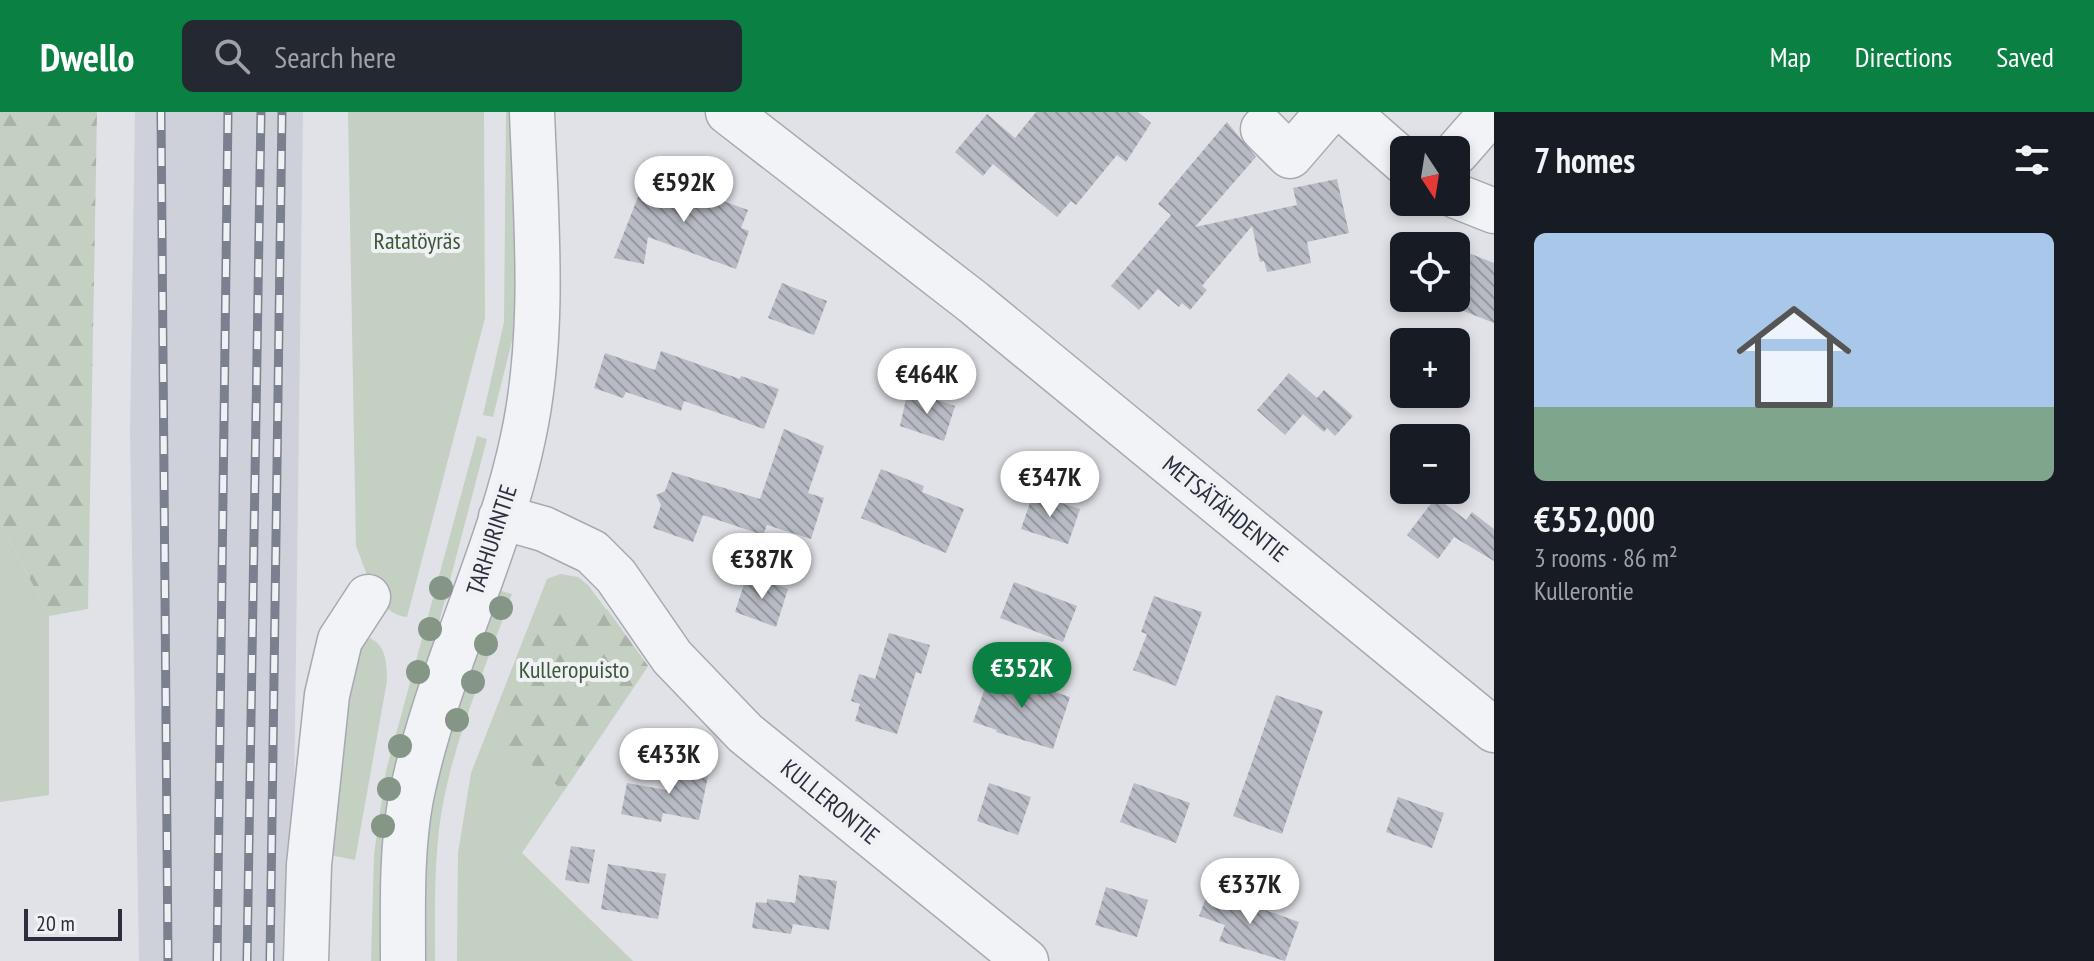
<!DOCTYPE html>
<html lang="en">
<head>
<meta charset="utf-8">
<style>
	body { margin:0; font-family:"PT Sans Narrow",sans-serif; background:#242831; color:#f1f3f6; height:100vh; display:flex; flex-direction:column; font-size:30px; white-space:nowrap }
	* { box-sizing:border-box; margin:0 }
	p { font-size:26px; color:#9ea1a6 }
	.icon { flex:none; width:44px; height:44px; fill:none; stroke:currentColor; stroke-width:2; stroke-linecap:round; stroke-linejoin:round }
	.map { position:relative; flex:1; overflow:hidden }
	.details { display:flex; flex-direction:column; background:#171b24; width:600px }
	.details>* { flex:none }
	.needle { width:52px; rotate:168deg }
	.tools { position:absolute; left:1390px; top:24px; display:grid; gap:16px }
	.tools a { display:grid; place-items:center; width:80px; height:80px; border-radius:12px; background:#171b24; box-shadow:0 4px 12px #0003; font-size:40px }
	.scale { position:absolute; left:24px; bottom:20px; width:98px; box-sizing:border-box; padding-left:8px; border:4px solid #2b2f3d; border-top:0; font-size:22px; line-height:28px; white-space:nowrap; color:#2b2f3d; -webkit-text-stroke:6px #eff1f5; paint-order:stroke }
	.price { position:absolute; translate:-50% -68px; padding:0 18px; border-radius:28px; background:#fff; color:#222; font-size:26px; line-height:52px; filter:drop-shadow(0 2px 4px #0008) }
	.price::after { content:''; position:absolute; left:50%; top:48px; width:24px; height:18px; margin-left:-12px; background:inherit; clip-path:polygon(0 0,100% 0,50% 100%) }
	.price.current { background:#0b8043; color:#fff }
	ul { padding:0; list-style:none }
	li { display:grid; align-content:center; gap:16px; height:424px; padding:0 40px }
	li span { display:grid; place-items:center; height:248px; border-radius:12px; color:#555 }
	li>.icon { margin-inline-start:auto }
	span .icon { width:144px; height:144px; fill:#fffc; stroke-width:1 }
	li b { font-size:34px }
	h2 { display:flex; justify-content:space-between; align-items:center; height:96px; padding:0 40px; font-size:34px }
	header { display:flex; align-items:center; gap:48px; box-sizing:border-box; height:112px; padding:0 40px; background:#0b8043; color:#fff }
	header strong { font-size:38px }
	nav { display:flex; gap:44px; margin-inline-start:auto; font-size:28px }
	.search { width:560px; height:72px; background:#242831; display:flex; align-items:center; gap:20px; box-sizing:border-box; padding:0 28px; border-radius:12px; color:#9ea1a6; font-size:30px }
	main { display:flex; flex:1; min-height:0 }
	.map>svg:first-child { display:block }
	.built { fill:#ced1d9 }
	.green { fill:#c4d0c2 }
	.forest { fill:url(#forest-firs) }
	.building { fill:url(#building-back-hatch) }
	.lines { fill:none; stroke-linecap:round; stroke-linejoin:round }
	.minor-casing { stroke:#a6a9b1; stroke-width:47 }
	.minor { stroke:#f2f3f6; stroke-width:44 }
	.rail-casing { stroke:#7b808f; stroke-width:9 }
	.rail { stroke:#eff1f5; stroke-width:6; stroke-dasharray:18; stroke-linecap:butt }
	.tree { fill:#859687 }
	.labels { text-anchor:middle; stroke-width:8; stroke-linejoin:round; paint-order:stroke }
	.park-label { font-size:24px; fill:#3b5739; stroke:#eff1f5 }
	.street-label { font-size:24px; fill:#2b2f3d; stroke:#eff1f5 }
</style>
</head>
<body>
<header>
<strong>Dwello</strong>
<div class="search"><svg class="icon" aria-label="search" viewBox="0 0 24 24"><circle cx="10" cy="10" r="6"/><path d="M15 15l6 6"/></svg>Search here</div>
<nav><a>Map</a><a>Directions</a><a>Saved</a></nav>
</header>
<main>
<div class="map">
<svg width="1494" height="849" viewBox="0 0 1494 849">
	<defs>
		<pattern id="forest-firs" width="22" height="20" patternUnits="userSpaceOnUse" patternTransform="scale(2)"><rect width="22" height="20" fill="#c4d0c2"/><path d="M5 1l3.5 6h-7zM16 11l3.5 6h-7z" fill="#a9b3a8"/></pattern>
		<pattern id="building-back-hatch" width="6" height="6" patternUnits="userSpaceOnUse" patternTransform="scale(2)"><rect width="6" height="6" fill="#b8bbc3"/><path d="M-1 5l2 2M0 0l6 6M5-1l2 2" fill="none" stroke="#9698a0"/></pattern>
	</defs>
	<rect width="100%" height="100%" fill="#e0e2e7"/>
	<!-- built -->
	<path class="built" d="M135,0H303L292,849H139L130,321Z"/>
	<!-- green -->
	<path class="green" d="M348,0H484L485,206L407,505C378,504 365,456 356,434Z
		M506,0H514V201L513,225L493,305L483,303L504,210Z
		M477,324L487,327L415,602L386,849H371L374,742L386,659Z
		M0,410L49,504V683L0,690Z
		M560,462L578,465L588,473L648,554L522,741L633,849H457L458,741L471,661L547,467Z
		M498,478L512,482C484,561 446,643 438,727C434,767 435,809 435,849H420L424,725L456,594Z
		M367,525C386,531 387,551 387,569L355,748L320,741L341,550Z"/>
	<!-- forest -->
	<path class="forest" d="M0,0H97L88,497L49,504L0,410Z
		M607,497L648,554L564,679L498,625L545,499Z"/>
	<!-- building -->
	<path class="building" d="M1036,0H1138L1151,11L1126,50L1117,43L1076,93L1071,89L1057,105L993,52L983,64L955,40L987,2L1015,26Z
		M1227,10L1256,45L1195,115L1297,93L1293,76L1337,67L1349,121L1307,130L1311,151L1267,160L1264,149L1260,150L1252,114L1202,174L1207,178L1190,198L1182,191L1179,195L1158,177L1139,198L1111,174L1171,103L1158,92Z
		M647,62L748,98L741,116L749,119L736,157L648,125L644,152L614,146Z
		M1456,136L1494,151V211L1456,196Z
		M782,171L827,189L814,223L768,206Z
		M661,239L740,267L741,264L779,277L764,317L684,289L681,299L626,280L623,286L594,276L605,241L655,258Z
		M1289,261L1317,286L1285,323L1257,298Z
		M908,278L955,294L944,329L900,314Z
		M1324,278L1353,304L1335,324L1327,316L1324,320L1303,302Z
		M784,317L824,334L808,381L824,386L811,427L767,413L763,423L703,403L693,430L653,416L661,393L656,383L665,379L672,360L760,387Z
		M881,357L924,374L922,380L964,397L946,441L861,406Z
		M1033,382L1080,397L1068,432L1021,417Z
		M1436,385L1466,408L1472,400L1494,417V449L1454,425L1438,447L1407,423Z
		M747,463L788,477L776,515L735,500Z
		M1014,470L1077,494L1063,530L1000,506Z
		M1154,484L1202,500L1176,574L1133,558L1147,522L1141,520Z
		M889,521L930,533L921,562L916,560L897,622L855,609L860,592L851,589L859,562L875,567Z
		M991,559L1070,585L1053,637L996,620L997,618L973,610Z
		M1276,583L1323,599L1282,722L1233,704Z
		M671,652L709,659L699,708L663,701L661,710L621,702L627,671L666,678Z
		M989,671L1031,685L1018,723L977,709Z
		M1134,671L1190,691L1176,731L1120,710Z
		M1398,685L1444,701L1432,736L1386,720Z
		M571,734L595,738L589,772L565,768Z
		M608,752L666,762L658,807L601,797Z
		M799,763L837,769L829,818L793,812L791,822L752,816L756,790L767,791V787L795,791Z
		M1106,775L1148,788L1137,825L1095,813Z
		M1209,778L1299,810L1285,849L1219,829L1225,813L1199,804Z"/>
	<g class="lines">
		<!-- minor casing -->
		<g class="minor-casing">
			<path id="minor" d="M728,0L973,190L1494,618
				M1347,0L1404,50
				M1263,17L1290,44L1328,0
				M1456,41L1492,0
				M1456,84L1494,99
				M501,405L544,417L592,440L616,464L672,545L745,621L1026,849
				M306,849L309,753L327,583L340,528L368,485
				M403,849C403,795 401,739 411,686C436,562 497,449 523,326C546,220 536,108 532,0"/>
		</g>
		<!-- minor -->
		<use href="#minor" class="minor"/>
		<!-- rail casing -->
		<g class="rail-casing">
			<path id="rail" d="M161,0L168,849
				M217,849L228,0
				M247,849L261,0
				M270,849L282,0"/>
		</g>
		<!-- rail -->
		<use href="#rail" class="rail"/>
	</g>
	<!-- trees -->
	<g class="tree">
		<circle cx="441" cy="476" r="12"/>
		<circle cx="501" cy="496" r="12"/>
		<circle cx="430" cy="517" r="12"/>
		<circle cx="486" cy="532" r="12"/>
		<circle cx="418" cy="560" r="12"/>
		<circle cx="473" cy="570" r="12"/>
		<circle cx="457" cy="608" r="12"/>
		<circle cx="400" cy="634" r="12"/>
		<circle cx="389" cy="677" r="12"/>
		<circle cx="383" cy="714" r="12"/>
	</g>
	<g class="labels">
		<!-- park labels -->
		<g class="park-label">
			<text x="417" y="137">Ratatöyräs</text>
			<text x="574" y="566">Kulleropuisto</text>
		</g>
		<!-- street labels -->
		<g class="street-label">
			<text transform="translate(1225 397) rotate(39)" y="8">METSÄTÄHDENTIE</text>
			<text transform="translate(492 428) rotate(-72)" y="8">TARHURINTIE</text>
			<text transform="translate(830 690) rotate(39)" y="8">KULLERONTIE</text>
		</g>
	</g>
</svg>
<div class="tools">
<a><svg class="needle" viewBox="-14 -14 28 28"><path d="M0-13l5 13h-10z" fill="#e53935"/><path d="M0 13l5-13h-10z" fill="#9ea1a6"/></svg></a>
<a><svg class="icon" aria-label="locate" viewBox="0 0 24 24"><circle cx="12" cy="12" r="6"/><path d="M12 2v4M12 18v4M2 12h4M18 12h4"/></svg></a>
<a>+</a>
<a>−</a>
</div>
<div class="scale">20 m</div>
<b class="price" style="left:684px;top:112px">€592K</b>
<b class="price" style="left:927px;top:304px">€464K</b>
<b class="price" style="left:1050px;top:407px">€347K</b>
<b class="price" style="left:762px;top:489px">€387K</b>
<b class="price current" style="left:1022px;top:598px">€352K</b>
<b class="price" style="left:669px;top:684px">€433K</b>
<b class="price" style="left:1250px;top:814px">€337K</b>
</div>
<section class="details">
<h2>7 homes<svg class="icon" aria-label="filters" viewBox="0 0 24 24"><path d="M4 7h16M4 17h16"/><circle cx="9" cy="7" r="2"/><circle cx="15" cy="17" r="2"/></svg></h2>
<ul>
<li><span style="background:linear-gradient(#a9c7e8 70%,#7fa58c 0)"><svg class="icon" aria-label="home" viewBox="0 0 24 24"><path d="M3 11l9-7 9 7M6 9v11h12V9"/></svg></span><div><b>€352,000</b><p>3 rooms · 86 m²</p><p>Kullerontie</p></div></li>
</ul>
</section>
</main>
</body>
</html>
